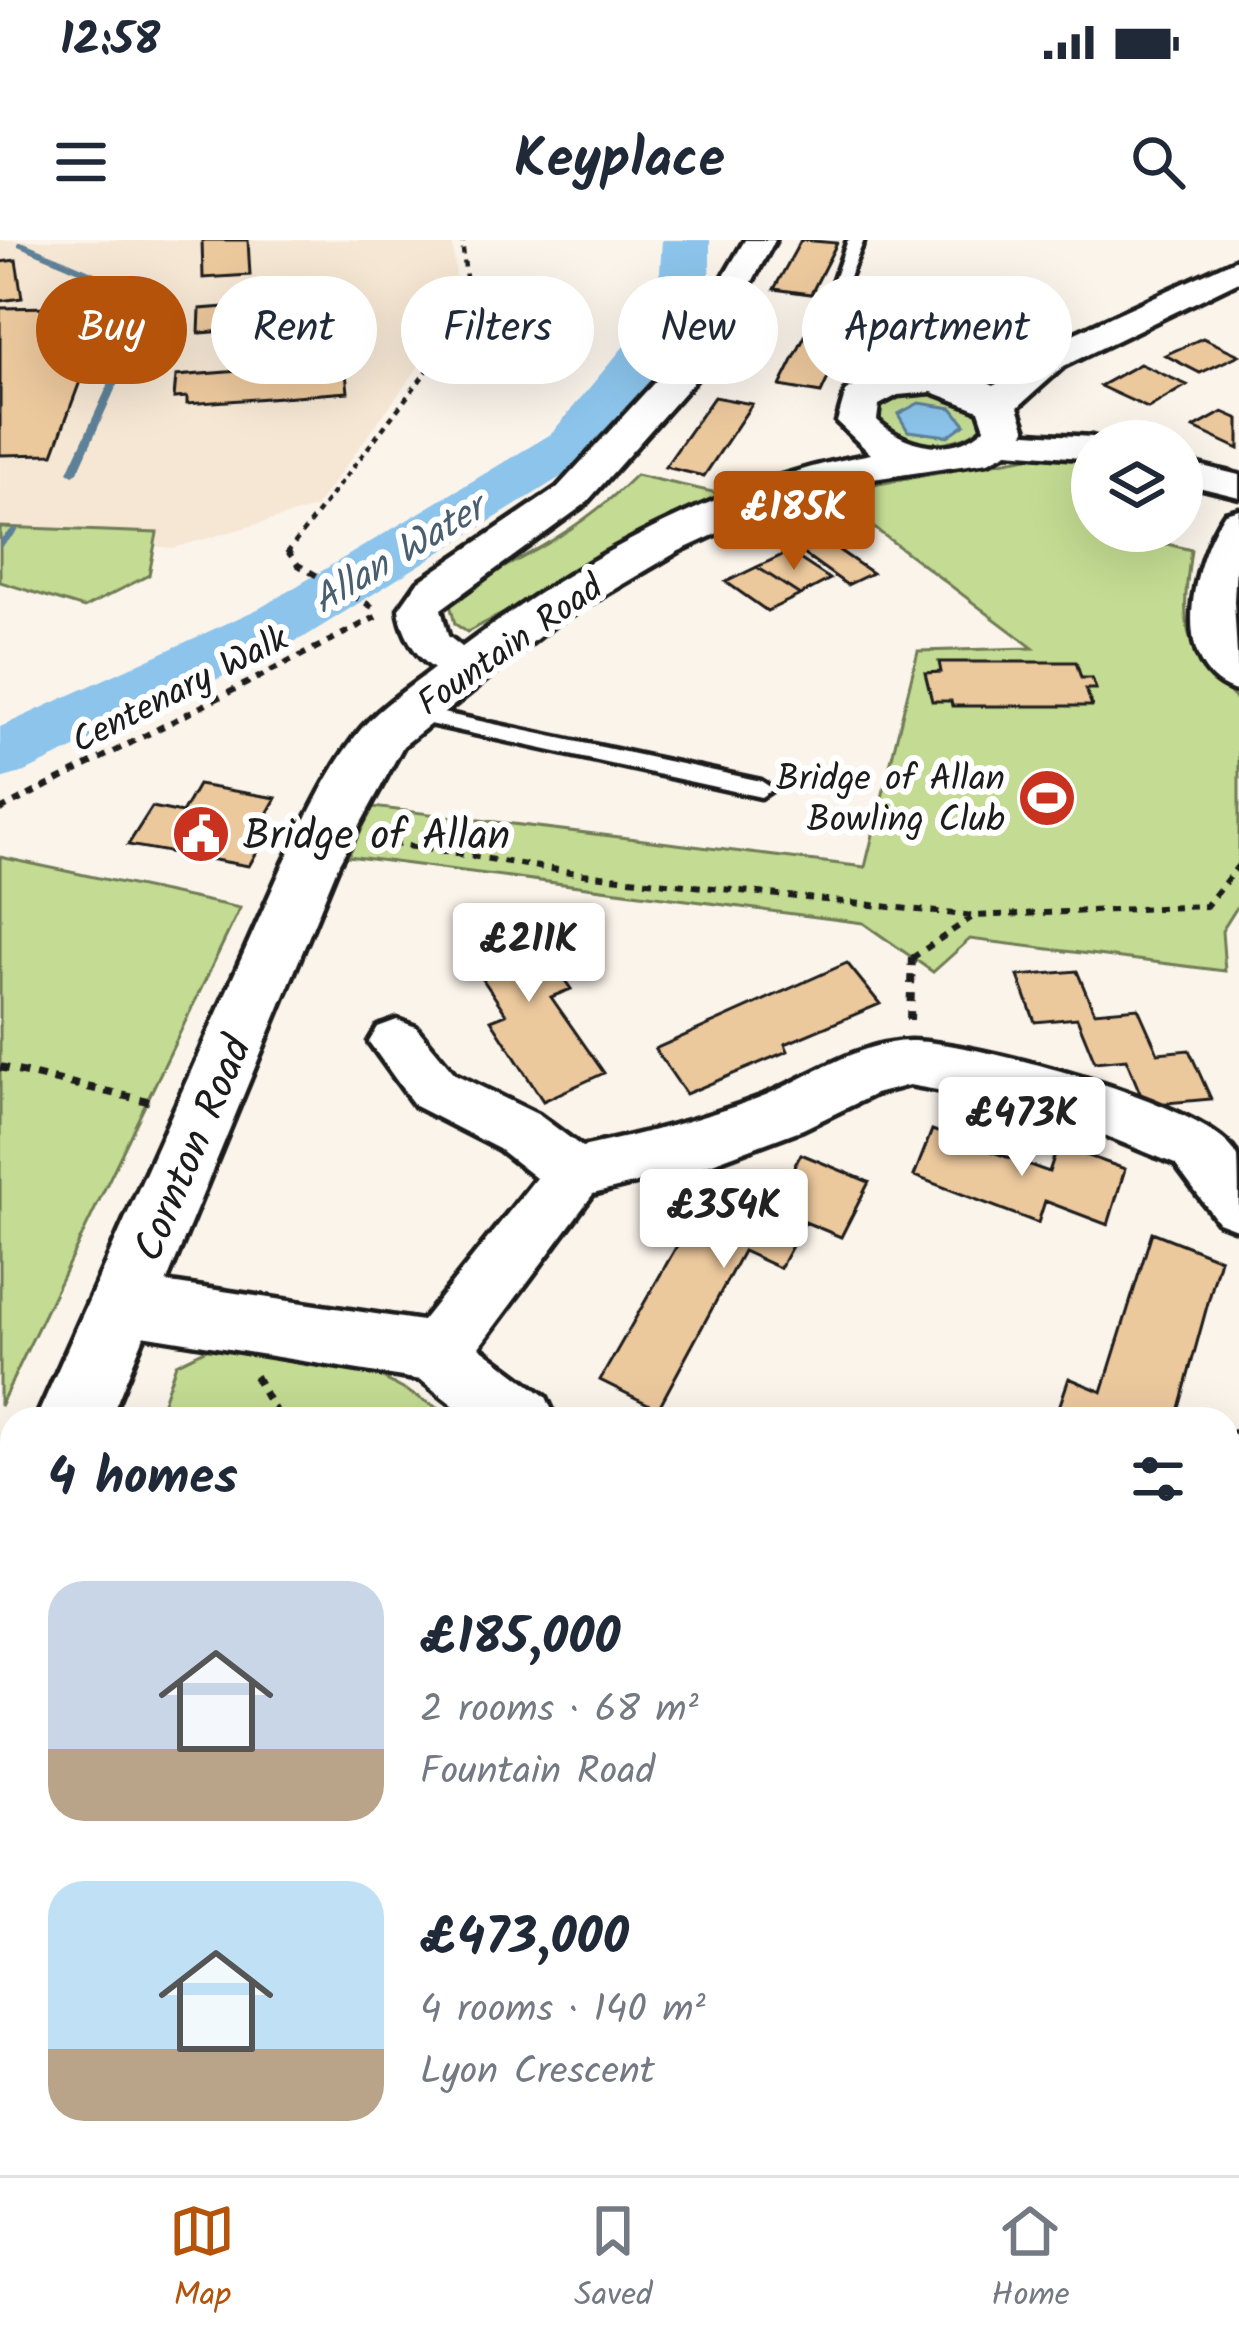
<!DOCTYPE html>
<html lang="en">
<head>
<meta charset="utf-8">
<style>
	body { margin:0; font-family:Kalam,sans-serif; background:#f6f6f7; color:#1f2937; height:100vh; display:flex; flex-direction:column; font-size:45px; white-space:nowrap }
	* { box-sizing:border-box; margin:0 }
	p { font-size:39px; color:#747a83 }
	.icon { flex:none; width:66px; height:66px; fill:none; stroke:currentColor; stroke-width:2; stroke-linecap:round; stroke-linejoin:round }
	.map { position:relative; flex:1; overflow:hidden }
	.details { position:absolute; left:0px; top:1167px; width:1239px; height:768px; display:flex; flex-direction:column; background:#fff; border-radius:36px 36px 0 0; box-shadow:0 12px 48px #0002 }
	.details>* { flex:none }
	.hud { position:absolute; left:36px; top:36px; width:1167px; height:108px; display:flex; gap:24px }
	.buttons { position:absolute; left:1071px; top:180px; display:grid; gap:24px }
	.buttons a { display:grid; place-items:center; width:132px; height:132px; border-radius:50%; background:#fff; box-shadow:0 12px 48px #0002; font-size:60px }
	.price { position:absolute; translate:-50% -102px; padding:0 27px; border-radius:12px; background:#fff; color:#222; font-size:39px; line-height:78px; filter:drop-shadow(0 3px 6px #0008) }
	.price::after { content:''; position:absolute; left:50%; top:72px; width:36px; height:27px; margin-left:-18px; background:inherit; clip-path:polygon(0 0,100% 0,50% 100%) }
	.price.active { background:#b45309; color:#fff }
	ul { padding:0; list-style:none }
	li { display:flex; align-items:center; gap:36px; height:300px; padding:0 48px }
	li span { display:grid; place-items:center; flex:none; width:336px; height:240px; border-radius:36px; color:#555 }
	li>.icon { margin-inline-start:auto }
	span .icon { width:144px; height:144px; fill:#fffc; stroke-width:1 }
	li b { font-size:51px }
	h2 { display:flex; justify-content:space-between; align-items:center; height:144px; padding:0 48px; font-size:51px }
	.tag { padding:0 42px; border-radius:54px; background:#fff; box-shadow:0 12px 48px #0002; font-size:42px; line-height:108px }
	.tag.active { background:#b45309; color:#fff }
	.status { display:flex; justify-content:space-between; align-items:center; height:84px; padding:0 60px; background:#fff; direction:ltr }
	.status svg { height:33px; fill:currentColor }
	header { display:flex; justify-content:space-between; align-items:center; height:156px; padding:0 48px; background:#fff; font-size:54px; font-weight:700 }
	.menu { display:flex; justify-content:space-around; align-items:center; height:168px; border-top:3px solid #e0e1e3; background:#fff; font-size:33px; color:#747a83 }
	.menu a { display:grid; justify-items:center; gap:6px }
	.menu .active { color:#b45309 }
	.map>svg:first-child { display:block }
	.built { fill:#f6e7d4 }
	.green { fill:#c3db92; stroke:#707c57; stroke-width:3 }
	.water { fill:#8cc4eb; stroke:#5f8198; stroke-width:3 }
	.lines { fill:none; stroke-linecap:round; stroke-linejoin:round }
	.stream { fill:#5f8198; fill-rule:evenodd }
	.river { fill:#8cc4eb; fill-rule:evenodd }
	.building { fill:#ecc89d; stroke:#1c1c1c; stroke-width:3 }
	.service-casing { stroke:#1c1c1c; stroke-width:9 }
	.minor-casing { stroke:#1c1c1c; stroke-width:9 }
	.secondary-casing { stroke:#1c1c1c; stroke-width:9 }
	.path-far3 { stroke:#1c1c1c; stroke-width:4.5; stroke-dasharray:6 6; stroke-linecap:butt }
	.path-far2 { stroke:#1c1c1c; stroke-width:6; stroke-dasharray:8 8; stroke-linecap:butt }
	.path-far1 { stroke:#1c1c1c; stroke-width:8; stroke-dasharray:9 9; stroke-linecap:butt }
	.path { stroke:#1c1c1c; stroke-width:10; stroke-dasharray:12 12; stroke-linecap:butt }
	.service { fill:#fff; fill-rule:evenodd }
	.minor { fill:#fff; fill-rule:evenodd }
	.secondary { fill:#fff; fill-rule:evenodd }
	.labels { text-anchor:middle; stroke-width:12; stroke-linejoin:round; paint-order:stroke }
	.far-street-label { font-size:36px; fill:#1c1c1c; stroke:#fff }
	.far-poi-label { font-size:36px; fill:#1c1c1c; stroke:#fff; text-anchor:end }
	.far-water-label { font-size:39px; font-style:italic; fill:#495f6f; stroke:#fff }
	.poi-label { font-size:42px; fill:#1c1c1c; stroke:#fff; text-anchor:start }
	.street-label { font-size:42px; fill:#1c1c1c; stroke:#fff }
</style>
</head>
<body>
<div class="status"><b>12:58</b><svg viewBox="0 0 49 12"><path d="M0 12V9h3v3zM5 12V6h3v6zM10 12V3h3v9zM15 12V0h3v12zM26 1h20v11H26zM47 4h2v5h-2z"/></svg></div>
<header><svg class="icon" aria-label="menu" viewBox="0 0 24 24"><path d="M4 6h16M4 12h16M4 18h16"/></svg>Keyplace<svg class="icon" aria-label="search" viewBox="0 0 24 24"><circle cx="10" cy="10" r="6"/><path d="M15 15l6 6"/></svg></header>
<div class="map">
<svg width="1239" height="1935" viewBox="0 0 1239 1935">
	<rect width="100%" height="100%" fill="#fbf4eb"/>
	<filter id="ink" filterUnits="userSpaceOnUse"><feTurbulence type="fractalNoise" baseFrequency=".00833" numOctaves="2"/><feDisplacementMap in="SourceGraphic" scale="24" xChannelSelector="R" yChannelSelector="G"/><feConvolveMatrix kernelMatrix="1 2 1 2 8 2 1 2 1" color-interpolation-filters="sRGB"/></filter>
	<g filter="url(#ink)">
		<!-- built -->
		<path class="built" d="M0,0H452L460,70L315,268L173,308L0,293Z"/>
		<!-- green -->
		<path class="green" d="M924,147L979,167L982,186C955,212 891,209 874,173L882,157Z
			M1039,215L1092,220V291H1115L1191,310C1180,391 1181,404 1239,462V664L1222,691L1225,731L970,699L933,732L863,683L348,616L373,567L865,627L918,411L1033,408L828,253Z
			M636,235L731,256L467,392L455,384L449,360L460,349C527,317 583,288 636,235Z
			M0,287L157,293L149,335L84,368L0,342Z
			M0,617L240,668L0,1166Z
			M213,1106L379,1136L458,1179H157L176,1124Z
			M12,1634V1923H434L435,1935H0V1658Z"/>
		<!-- water -->
		<path class="water" d="M919,163L952,168L965,184L948,196L908,191L898,174Z"/>
		<g class="lines">
			<!-- stream -->
			<path class="stream" d="M18,2H24L137,50L152,67L78,232L73,235L68,232L144,67L131,54L18,6Z
				M14,287L19,290L0,308V299Z"/>
			<!-- river -->
			<path class="river" d="M662,0H710V32L679,104L591,218L306,396L25,532L0,539V487L260,368L551,194L629,100L660,32Z"/>
		</g>
		<!-- building -->
		<path class="building" d="M202,0H248L250,35L203,38Z
			M801,0L837,3L811,54L774,49Z
			M16,20L22,58L0,61V22Z
			M263,64V88L199,93L200,69Z
			M108,66L53,214L0,215V68Z
			M818,70L857,76L821,153L780,146Z
			M1203,98L1239,115L1200,133L1165,115Z
			M345,123L348,152L187,164V157L174,158L176,136Z
			M1140,124L1187,145L1148,168L1100,146Z
			M714,157L752,164L704,236L665,227Z
			M1223,172L1239,179V209L1194,188Z
			M840,290L859,303L840,311L872,333L847,345L797,309Z
			M789,312L830,339L800,355L757,327Z
			M757,327L800,355L767,371L726,342Z
			M939,422H1076L1081,438H1092L1096,449H1086L1092,466H952L951,461H932L925,433L941,432Z
			M198,545L276,558L263,581L273,583L249,626L128,605L152,567L182,573Z
			M516,671L571,749L551,757L604,833L543,861L491,780L506,774L454,696Z
			M847,723L880,764L785,804L788,811L686,854L655,809Z
			M1077,731L1094,772L1138,768L1158,813L1189,810L1211,859L1145,865L1126,819L1095,822L1077,778L1035,782L1018,736Z
			M932,890L1049,932L1058,905L1125,929L1108,985L1045,961L1038,983L914,936Z
			M801,914L869,942L841,997L805,982L780,1028L743,1011L658,1169L600,1140L690,983L717,995L745,944L777,958Z
			M1152,992L1220,1019L1176,1179L1136,1172L1134,1179H1055L1069,1138L1102,1152Z"/>
		<g class="lines">
			<!-- service casing -->
			<g class="service-casing">
				<path id="service" d="M848,0H864L842,54L828,57Z
					M410,466L761,541L773,549L761,557L402,478L399,473Z"/>
			</g>
			<!-- minor casing -->
			<g class="minor-casing">
				<path id="minor" d="M745,0H775L703,131L585,264L441,369L448,396L486,426L479,436C437,447 404,409 399,369L418,342L557,248L676,119Z
					M997,191L1092,197L1106,201H1092V219L984,210L979,202Z
					M1182,221L1239,235V257L1182,243Z
					M1239,269L1234,361L1239,452C1164,432 1194,317 1225,273Z
					M397,780L416,787L455,834L539,875L582,907C642,894 700,880 758,858C806,840 856,802 910,801C970,801 1215,864 1238,917C1239,935 1239,970 1239,990L1218,982L1175,924L1038,868L909,845L875,854L803,889L707,925L593,954L479,1107L546,1157L556,1179H471L421,1140L124,1092L102,1084L93,1064L102,1044L124,1036L422,1081L536,938L499,909L415,866L369,802L378,787Z
					M1239,1192V1276L1227,1280V1197Z
					M706,1923H794L795,1935H705Z
					M972,1923H1072L1075,1930L1072,1935H977Z"/>
			</g>
			<!-- secondary casing -->
			<g class="secondary-casing">
				<path id="secondary" d="M1239,18V41L1064,126L1018,167L1026,190L1006,213L988,222L866,240L744,281L679,311L555,384L403,506L339,623L110,1179H36L284,623C307,578 329,527 362,488C381,466 409,448 432,430C558,331 712,242 871,214L837,182L846,151C892,127 947,120 994,146L1038,110ZM932,152L979,170L985,188C954,217 906,208 877,180L879,165L898,155Z
					M12,1278V1378L0,1383V1283Z"/>
			</g>
			<!-- path-far3 -->
			<path class="path-far3" d="M287,313L470,75L462,0"/>
			<!-- path-far2 -->
			<path class="path-far2" d="M287,310L298,325L378,370
				M0,570L376,377
				M376,601L583,634L974,676L1206,666L1239,625
				M912,718L971,678"/>
			<!-- path-far1 -->
			<path class="path-far1" d="M910,780L912,715
				M0,827L152,862
				M255,1136L279,1179"/>
			<!-- path -->
			<path class="path" d="M0,1488L12,1458
				M288,1935L289,1923"/>
			<!-- service -->
			<use href="#service" class="service"/>
			<!-- minor -->
			<use href="#minor" class="minor"/>
			<!-- secondary -->
			<use href="#secondary" class="secondary"/>
		</g>
	</g>
	<!-- icons -->
	<defs>
		<g id="stadium-disc" transform="scale(3)"><circle r="9.5" fill="#c8321e" stroke="#fff"/><path d="M0-5a6.5 5 0 1 0 0 10a6.5 5 0 1 0 0-10ZM-3.5-1.8h7v3.6h-7Z" fill="#fff"/></g>
		<g id="civic-disc" transform="scale(3)"><circle r="9.5" fill="#c8321e" stroke="#fff"/><path d="M-.6-6.5H3V-4.5H.6V-3L4-1V1h2V6H-6V1h2V-1L-.6-3ZM-1.2 2.5V6h2.4V2.5Z" fill="#fff"/></g>
	</defs>
	<g fill-rule="evenodd">
		<use href="#stadium-disc" x="1047" y="558"/>
		<use href="#civic-disc" x="201" y="594"/>
	</g>
	<g class="labels">
		<!-- far-street labels -->
		<g class="far-street-label">
			<text transform="translate(509 404) rotate(-35)" y="13">Fountain Road</text>
			<text transform="translate(179 448) rotate(-27)" y="13">Centenary Walk</text>
		</g>
		<!-- far-poi labels -->
		<g class="far-poi-label">
			<text x="1005" y="550">Bridge of Allan<tspan x="1005" dy="41">Bowling Club</tspan></text>
		</g>
		<!-- far-water labels -->
		<g class="far-water-label">
			<text transform="translate(397 313) rotate(-31)" y="14">Allan Water</text>
		</g>
		<!-- poi labels -->
		<g class="poi-label">
			<text x="243" y="609">Bridge of Allan</text>
		</g>
		<!-- street labels -->
		<g class="street-label">
			<text transform="translate(191 908) rotate(-67)" y="15">Cornton Road</text>
		</g>
	</g>
</svg>
<div class="buttons">
<a><svg class="icon" aria-label="layers" viewBox="0 0 24 24"><path d="M12 4l9 5-9 5-9-5zM3 14l9 5 9-5"/></svg></a>
</div>
<b class="price active" style="left:794px;top:333px">£185K</b>
<b class="price" style="left:529px;top:765px">£211K</b>
<b class="price" style="left:1022px;top:939px">£473K</b>
<b class="price" style="left:724px;top:1031px">£354K</b>
<div class="hud">
<a class="tag active">Buy</a>
<a class="tag">Rent</a>
<a class="tag">Filters</a>
<a class="tag">New</a>
<a class="tag">Apartment</a>
</div>
<section class="details">
<h2>4 homes<svg class="icon" aria-label="filters" viewBox="0 0 24 24"><path d="M4 7h16M4 17h16"/><circle cx="9" cy="7" r="2"/><circle cx="15" cy="17" r="2"/></svg></h2>
<ul>
<li><span style="background:linear-gradient(#c9d6e8 70%,#b9a48a 0)"><svg class="icon" aria-label="home" viewBox="0 0 24 24"><path d="M3 11l9-7 9 7M6 9v11h12V9"/></svg></span><div><b>£185,000</b><p>2 rooms · 68 m²</p><p>Fountain Road</p></div></li>
<li><span style="background:linear-gradient(#bfe0f5 70%,#b9a48a 0)"><svg class="icon" aria-label="home" viewBox="0 0 24 24"><path d="M3 11l9-7 9 7M6 9v11h12V9"/></svg></span><div><b>£473,000</b><p>4 rooms · 140 m²</p><p>Lyon Crescent</p></div></li>
</ul>
</section>
</div>
<nav class="menu">
<a class="active"><svg class="icon" aria-label="map" viewBox="0 0 24 24"><path d="M3 6l6-2 6 2 6-2v14l-6 2-6-2-6 2zM9 4v14M15 6v14"/></svg>Map</a>
<a><svg class="icon" aria-label="saved" viewBox="0 0 24 24"><path d="M7 4h10v16l-5-4-5 4z"/></svg>Saved</a>
<a><svg class="icon" aria-label="home" viewBox="0 0 24 24"><path d="M3 11l9-7 9 7M6 9v11h12V9"/></svg>Home</a>
</nav>
</body>
</html>
